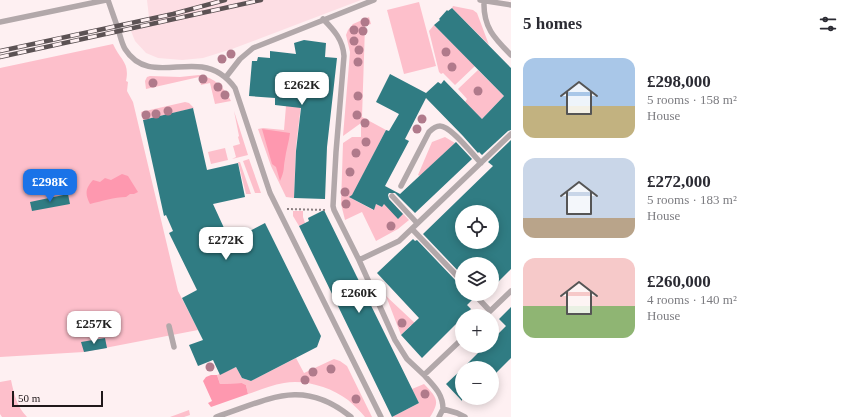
<!DOCTYPE html>
<html lang="en">
<head>
<meta charset="utf-8">
<style>
	body { margin:0; font-family:"Times New Roman",serif; background:#f2f2f3; color:#2b2b33; height:100vh; display:flex; flex-direction:column; font-size:15px; white-space:nowrap }
	* { box-sizing:border-box; margin:0 }
	p { font-size:13px; color:#7c7c81 }
	.icon { flex:none; width:22px; height:22px; fill:none; stroke:currentColor; stroke-width:2; stroke-linecap:round; stroke-linejoin:round }
	.map { position:relative; flex:1; overflow:hidden }
	.panel { display:flex; flex-direction:column; background:#fff; width:340px }
	.panel>* { flex:none }
	.fabs { position:absolute; left:455px; top:205px; display:grid; gap:8px }
	.fabs a { display:grid; place-items:center; width:44px; height:44px; border-radius:50%; background:#fff; box-shadow:0 2px 10px #0003; font-size:20px }
	.scale { position:absolute; left:12px; bottom:10px; width:91px; box-sizing:border-box; padding-left:4px; border:2px solid #21191b; border-top:0; font-size:11px; line-height:14px; white-space:nowrap; color:#21191b; -webkit-text-stroke:3px #fef0f2; paint-order:stroke }
	.price { position:absolute; translate:-50% -34px; padding:0 9px; border-radius:8px; background:#fff; color:#222; font-size:13px; line-height:26px; filter:drop-shadow(0 1px 2px #0008) }
	.price::after { content:''; position:absolute; left:50%; top:24px; width:12px; height:9px; margin-left:-6px; background:inherit; clip-path:polygon(0 0,100% 0,50% 100%) }
	.price.selected { background:#1a73e8; color:#fff }
	ul { padding:0; list-style:none }
	li { display:flex; align-items:center; gap:12px; height:100px; padding:0 12px }
	li span { display:grid; place-items:center; flex:none; width:112px; height:80px; border-radius:12px; color:#555 }
	li>.icon { margin-inline-start:auto }
	span .icon { width:48px; height:48px; fill:#fffc; stroke-width:1 }
	li b { font-size:17px }
	h2 { display:flex; justify-content:space-between; align-items:center; height:48px; padding:0 12px; font-size:17px }
	main { display:flex; flex:1; min-height:0 }
	.map>svg:first-child { display:block }
	.built { fill:#fddee4 }
	.green { fill:#fdbfcb }
	.forest { fill:#fe98af }
	.building { fill:#307c83; fill-rule:evenodd }
	.lines { fill:none; stroke-linecap:round; stroke-linejoin:round }
	.path { stroke:#8b8082; stroke-width:2; stroke-dasharray:2 2; stroke-linecap:butt }
	.service { stroke:#b2a8aa; stroke-width:5.5 }
	.rail-casing { stroke:#5c5254; stroke-width:4.5 }
	.rail { stroke:#fef0f2; stroke-width:3; stroke-dasharray:9; stroke-linecap:butt }
	.tree { fill:#b07a8b }
</style>
</head>
<body>
<main>
<div class="map">
<svg width="511" height="417" viewBox="0 0 511 417">
	<rect width="100%" height="100%" fill="#fef0f2"/>
	<!-- built -->
	<path class="built" d="M147,0H361L232,49L203,58L182,60L158,58L146,53L135,41L131,31L150,26Z"/>
	<!-- green -->
	<path class="green" d="M419,2L436,66L404,74L387,10Z
		M453,6L473,10L477,13L489,45L452,8Z
		M369,17L371,24L365,26L362,117L386,130L351,198L373,210L376,204L382,207L387,197L409,220L398,229L376,241L362,212L345,220L341,204L343,143L352,137H361V123L343,136L350,52L346,35L348,30L353,24Z
		M434,25L475,66L455,85L443,73L441,74L439,72L429,31Z
		M113,44C120,60 130,62 126,81L128,82L127,91L133,102L178,291L198,330L84,352L0,357V68Z
		M478,70L504,96L482,119L465,102L467,99L458,89Z
		M199,75C215,78 224,87 231,101L215,104L210,83L201,85L199,77L146,89L145,81L147,77L150,76L180,77Z
		M302,96L296,147L294,198L286,197L271,166L258,129L263,128L284,130L286,106Z
		M185,102L189,103L194,108L143,120L141,112Z
		M234,111L248,155L232,159L236,157L233,146L240,144L238,137L239,136Z
		M445,137L455,143L420,176L418,175L432,142Z
		M225,148L228,160L211,164L208,152Z
		M249,159L261,193H255L243,161Z
		M238,162H240L251,194H246Z
		M293,211H303V217L305,223L299,226L293,216Z
		M386,296L417,325L414,328L411,325L401,335Z
		M296,358L304,373L334,359L340,361L347,366L372,417H365C360,411 354,405 348,400C331,387 304,379 284,383C272,385 260,390 248,394L246,385L242,383L220,384L217,375L236,367L242,378L251,381Z
		M11,380C14,394 17,407 27,417H2L0,414V382Z
		M424,384C436,397 441,400 430,417H392L419,403L412,389Z
		M189,410L190,415L184,417H170Z"/>
	<!-- forest -->
	<path class="forest" d="M262,129L290,133C289,142 286,150 285,159C283,169 285,170 280,181L276,167L272,164Z
		M122,174L128,176L138,192L134,194H130L126,197C114,197 102,201 90,204C85,194 85,189 93,180L100,182L105,178L111,180Z
		M211,375H217L220,384L242,383L246,385L248,394L211,407L208,403L212,401L203,381L206,377Z"/>
	<!-- building -->
	<path class="building" d="M452,8L511,68V130L508,131L482,155L479,152L478,153L463,136L426,98L405,139L409,141L385,186L400,194L456,142L472,159L415,213L395,193H389L388,195L389,199L403,214L398,219L384,204L382,207L376,204L374,210L349,197L352,195L386,130L389,131L399,114L376,102L390,74L426,93L438,82L441,84L444,80L482,119L504,96L434,25L440,20L439,19L447,10L448,11Z
		M304,40L326,43L325,57L337,58L327,147L325,199L294,198L296,151L301,108L275,105V98L249,96L252,61H257L258,57L270,58V51L296,54L294,43Z
		M193,108L207,170L238,163L245,197L213,204L230,241L265,223L321,336L317,347L251,381L242,378L236,367L220,375L213,360L198,366L189,345L203,340L182,298L197,290L169,233L173,231L166,215L164,216L143,120Z
		M511,140V269L492,288V264H462V275L423,234L493,166L488,162ZM462,212H492V242H462Z
		M68,194L70,204L32,211L30,202Z
		M324,210L419,403L392,417L299,226L309,221L308,218Z
		M413,239L415,241L417,240L459,284L462,285V294H466L472,300L467,305L471,309L464,316H462V318L422,358L401,335L419,318L377,273Z
		M511,307V358L492,377V368H463L485,346H492V340L506,326L499,319Z
		M105,338L107,348L84,352L81,342Z
		M462,369V401L446,384Z"/>
	<g class="lines">
		<!-- path -->
		<path class="path" d="M287,209L326,210"/>
		<!-- service -->
		<path class="service" d="M108,0C111,9 114,17 117,26C120,34 121,42 125,49C144,79 175,63 202,67C216,69 227,77 235,88L270,193L381,417
			M480,0L511,5
			M484,1C483,27 494,38 511,55
			M323,19C334,30 343,40 344,56L336,152L333,206L334,210L359,260L395,340L407,359L424,375
			M0,22L106,0
			M226,77L240,59L253,48L374,0
			M401,186L429,132C432,129 436,126 440,126C451,126 473,155 481,163
			M392,196L417,223
			M412,229L462,281
			M359,260L399,241L511,134
			M474,294L490,311
			M485,316L511,291
			M169,326L174,347
			M443,409C443,394 434,386 424,375L462,339
			M216,417C268,400 302,377 351,417
			M439,417L443,409L457,413L465,417"/>
		<!-- rail casing -->
		<g class="rail-casing">
			<path id="rail" d="M0,51L173,14L225,0
				M0,57L261,0"/>
		</g>
		<!-- rail -->
		<use href="#rail" class="rail"/>
	</g>
	<!-- trees -->
	<g class="tree">
		<circle cx="365" cy="22" r="4.5"/>
		<circle cx="354" cy="30" r="4.5"/>
		<circle cx="363" cy="31" r="4.5"/>
		<circle cx="354" cy="41" r="4.5"/>
		<circle cx="359" cy="50" r="4.5"/>
		<circle cx="446" cy="52" r="4.5"/>
		<circle cx="231" cy="54" r="4.5"/>
		<circle cx="222" cy="59" r="4.5"/>
		<circle cx="358" cy="62" r="4.5"/>
		<circle cx="452" cy="67" r="4.5"/>
		<circle cx="203" cy="79" r="4.5"/>
		<circle cx="153" cy="83" r="4.5"/>
		<circle cx="218" cy="87" r="4.5"/>
		<circle cx="478" cy="91" r="4.5"/>
		<circle cx="225" cy="95" r="4.5"/>
		<circle cx="358" cy="96" r="4.5"/>
		<circle cx="168" cy="111" r="4.5"/>
		<circle cx="156" cy="114" r="4.5"/>
		<circle cx="146" cy="115" r="4.5"/>
		<circle cx="357" cy="115" r="4.5"/>
		<circle cx="422" cy="119" r="4.5"/>
		<circle cx="365" cy="123" r="4.5"/>
		<circle cx="417" cy="129" r="4.5"/>
		<circle cx="366" cy="142" r="4.5"/>
		<circle cx="356" cy="153" r="4.5"/>
		<circle cx="350" cy="172" r="4.5"/>
		<circle cx="345" cy="192" r="4.5"/>
		<circle cx="346" cy="204" r="4.5"/>
		<circle cx="391" cy="226" r="4.5"/>
		<circle cx="402" cy="323" r="4.5"/>
		<circle cx="210" cy="367" r="4.5"/>
		<circle cx="331" cy="369" r="4.5"/>
		<circle cx="313" cy="372" r="4.5"/>
		<circle cx="305" cy="380" r="4.5"/>
		<circle cx="425" cy="394" r="4.5"/>
		<circle cx="356" cy="399" r="4.5"/>
	</g>
</svg>
<div class="fabs">
<a><svg class="icon" aria-label="locate" viewBox="0 0 24 24"><circle cx="12" cy="12" r="6"/><path d="M12 2v4M12 18v4M2 12h4M18 12h4"/></svg></a>
<a><svg class="icon" aria-label="layers" viewBox="0 0 24 24"><path d="M12 4l9 5-9 5-9-5zM3 14l9 5 9-5"/></svg></a>
<a>+</a>
<a>−</a>
</div>
<div class="scale">50 m</div>
<b class="price" style="left:302px;top:106px">£262K</b>
<b class="price selected" style="left:50px;top:203px">£298K</b>
<b class="price" style="left:226px;top:261px">£272K</b>
<b class="price" style="left:359px;top:314px">£260K</b>
<b class="price" style="left:94px;top:345px">£257K</b>
</div>
<section class="panel">
<h2>5 homes<svg class="icon" aria-label="filters" viewBox="0 0 24 24"><path d="M4 7h16M4 17h16"/><circle cx="9" cy="7" r="2"/><circle cx="15" cy="17" r="2"/></svg></h2>
<ul>
<li><span style="background:linear-gradient(#a9c7e8 60%,#c2b280 0)"><svg class="icon" aria-label="home" viewBox="0 0 24 24"><path d="M3 11l9-7 9 7M6 9v11h12V9"/></svg></span><div><b>£298,000</b><p>5 rooms · 158 m²</p><p>House</p></div></li>
<li><span style="background:linear-gradient(#c9d6e8 75%,#b9a48a 0)"><svg class="icon" aria-label="home" viewBox="0 0 24 24"><path d="M3 11l9-7 9 7M6 9v11h12V9"/></svg></span><div><b>£272,000</b><p>5 rooms · 183 m²</p><p>House</p></div></li>
<li><span style="background:linear-gradient(#f6c9c9 60%,#8fb573 0)"><svg class="icon" aria-label="home" viewBox="0 0 24 24"><path d="M3 11l9-7 9 7M6 9v11h12V9"/></svg></span><div><b>£260,000</b><p>4 rooms · 140 m²</p><p>House</p></div></li>
</ul>
</section>
</main>
</body>
</html>
